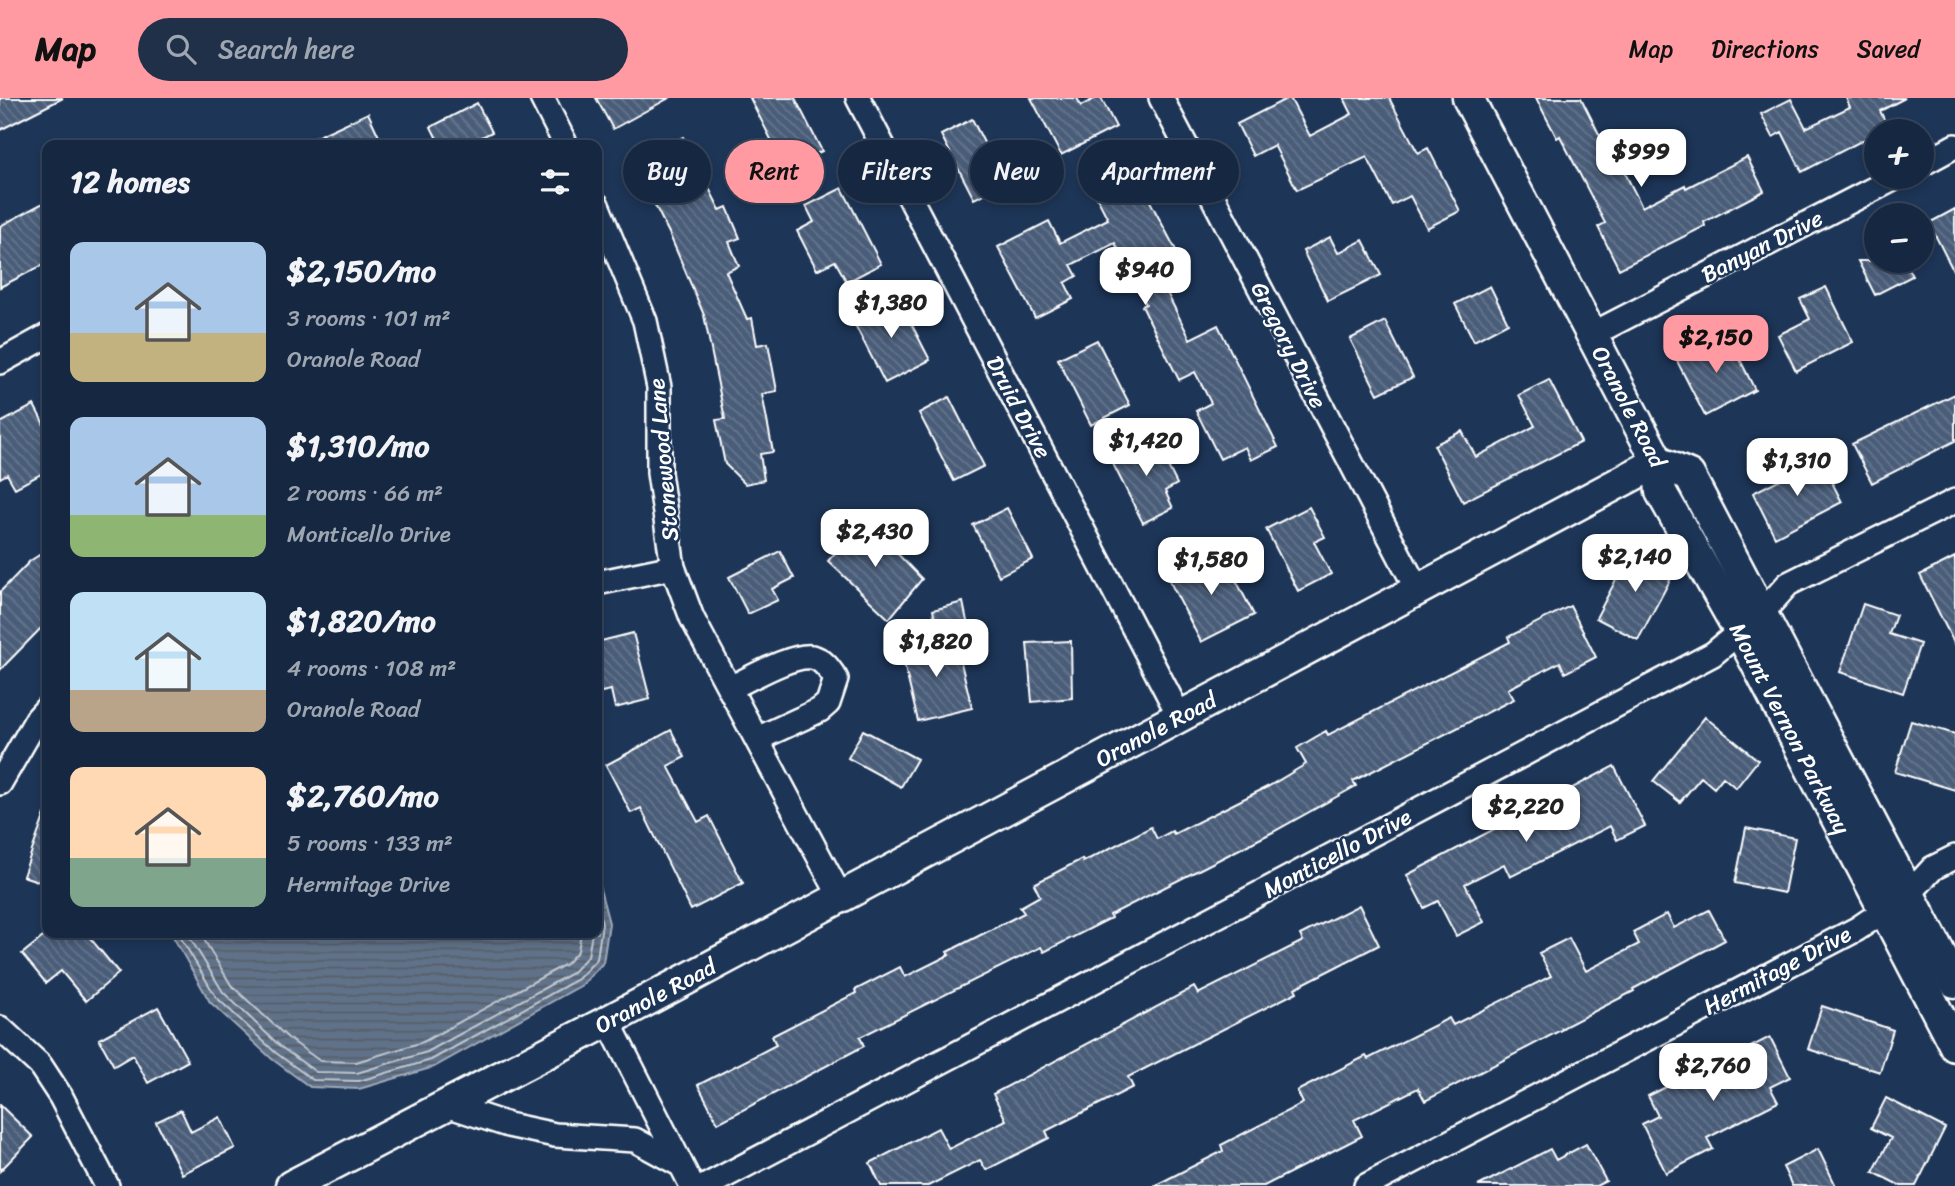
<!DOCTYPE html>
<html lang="en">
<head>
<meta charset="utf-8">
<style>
	body { margin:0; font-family:Sriracha,sans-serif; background:#1f3048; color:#f1f3f6; height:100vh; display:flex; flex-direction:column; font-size:26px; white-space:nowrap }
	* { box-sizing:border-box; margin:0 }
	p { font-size:23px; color:#9ea6b1 }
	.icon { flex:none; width:38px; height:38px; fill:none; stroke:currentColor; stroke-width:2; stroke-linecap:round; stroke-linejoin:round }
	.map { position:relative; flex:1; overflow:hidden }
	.side { position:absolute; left:42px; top:42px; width:560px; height:798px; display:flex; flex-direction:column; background:#162841; border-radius:14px; box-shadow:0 4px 10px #0003,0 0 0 2px #35445a }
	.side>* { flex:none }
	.top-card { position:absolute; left:623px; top:42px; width:665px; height:63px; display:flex; gap:14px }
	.controls { position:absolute; left:1864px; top:21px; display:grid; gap:14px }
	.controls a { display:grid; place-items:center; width:70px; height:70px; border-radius:50%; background:#162841; box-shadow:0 4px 10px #0003,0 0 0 2px #35445a; font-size:35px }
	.price { position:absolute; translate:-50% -60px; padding:0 16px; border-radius:14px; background:#fff; color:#222; font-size:23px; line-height:46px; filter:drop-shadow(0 2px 4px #0008) }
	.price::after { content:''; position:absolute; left:50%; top:42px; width:21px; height:16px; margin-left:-10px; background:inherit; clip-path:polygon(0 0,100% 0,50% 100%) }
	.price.selected { background:#ff9aa2; color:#111 }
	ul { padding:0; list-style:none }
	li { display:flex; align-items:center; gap:21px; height:175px; padding:0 28px }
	li span { display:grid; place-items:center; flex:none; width:196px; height:140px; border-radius:14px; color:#555 }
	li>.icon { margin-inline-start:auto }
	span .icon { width:84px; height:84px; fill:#fffc; stroke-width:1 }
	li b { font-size:30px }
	h2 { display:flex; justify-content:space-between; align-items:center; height:84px; padding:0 28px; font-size:30px }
	.tag { padding:0 24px; border-radius:32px; background:#162841; box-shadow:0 4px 10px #0003,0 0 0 2px #35445a; font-size:24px; line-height:63px }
	.tag.selected { background:#ff9aa2; color:#111 }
	header { display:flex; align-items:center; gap:42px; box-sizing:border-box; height:98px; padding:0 35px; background:#ff9aa2; color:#111 }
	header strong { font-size:33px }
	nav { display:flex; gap:38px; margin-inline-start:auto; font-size:24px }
	.search { width:490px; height:63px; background:#1f3048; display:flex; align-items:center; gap:18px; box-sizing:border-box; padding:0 24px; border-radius:38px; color:#9ea6b1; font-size:26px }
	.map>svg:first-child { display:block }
	.water { fill:url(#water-rules); stroke:#a0aab8; stroke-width:2 }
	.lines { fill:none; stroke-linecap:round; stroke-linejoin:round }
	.shore { stroke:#c0c7d0; stroke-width:2 }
	.building { fill:url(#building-back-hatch); stroke:#fff; stroke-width:2 }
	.minor-casing { stroke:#fff; stroke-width:28 }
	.tertiary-casing { stroke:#fff; stroke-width:35 }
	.minor { stroke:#1d3557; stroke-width:23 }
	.tertiary { stroke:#1d3557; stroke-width:30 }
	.labels { text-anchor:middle; stroke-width:5; stroke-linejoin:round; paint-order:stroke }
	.street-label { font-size:23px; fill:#fff; stroke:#1d3557 }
</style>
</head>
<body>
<header>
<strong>Map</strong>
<div class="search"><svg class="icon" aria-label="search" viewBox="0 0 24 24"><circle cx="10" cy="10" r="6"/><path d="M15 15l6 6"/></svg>Search here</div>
<nav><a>Map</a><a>Directions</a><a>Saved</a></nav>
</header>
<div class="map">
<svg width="1955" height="1088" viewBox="0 0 1955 1088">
	<defs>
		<pattern id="water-rules" width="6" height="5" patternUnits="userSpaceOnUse" patternTransform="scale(1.75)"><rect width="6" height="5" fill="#617289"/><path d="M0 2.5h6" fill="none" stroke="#555d67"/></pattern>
		<pattern id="building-back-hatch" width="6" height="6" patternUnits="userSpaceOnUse" patternTransform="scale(1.75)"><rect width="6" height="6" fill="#4a5d79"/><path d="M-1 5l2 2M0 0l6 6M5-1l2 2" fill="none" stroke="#65758d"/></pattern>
	</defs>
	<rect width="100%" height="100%" fill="#1d3557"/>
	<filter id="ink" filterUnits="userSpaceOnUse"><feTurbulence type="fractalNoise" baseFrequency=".0143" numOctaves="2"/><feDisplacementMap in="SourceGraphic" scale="14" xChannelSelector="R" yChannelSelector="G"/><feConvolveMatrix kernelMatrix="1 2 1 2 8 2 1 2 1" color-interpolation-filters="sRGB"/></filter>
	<g filter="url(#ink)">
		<!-- water -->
		<path class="water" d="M597,780L609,825L603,865L582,887L434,969L359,991L310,989L272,961L210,904L171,835H597Z"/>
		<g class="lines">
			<!-- shore -->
			<path class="shore" d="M178,835L216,899L276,955L313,982L359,983L431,962L578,881L597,861L602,826L597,805
				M187,835L223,894L281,949L316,974L357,975L427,954L572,875L588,858L592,835
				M200,835L231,887L288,940L320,963L356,964L423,944L566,866L578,853L581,835"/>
		</g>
		<!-- building -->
		<path class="building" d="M0,0H63L0,32Z
			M596,0H669L613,31Z
			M750,0H795L822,53L786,71Z
			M1031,0H1077L1081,8L1096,0H1101L1116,29L1061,57Z
			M1288,0H1290L1310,38L1352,16L1344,0H1389L1418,55L1428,50L1460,113L1427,130L1410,98L1392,107L1367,59L1297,92L1274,47L1253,58L1237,26Z
			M1536,0H1581L1603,44L1608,41L1642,109L1685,87L1686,90L1747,59L1764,93L1704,124L1705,128L1619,171L1598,129L1605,125L1560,38L1557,40Z
			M1846,0H1905L1880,13L1888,29L1802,74L1782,34L1773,39L1761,16L1791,1L1806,30L1850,9Z
			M477,5L492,34L466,47H440L431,29Z
			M368,15L383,47H299Z
			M972,21L1005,86L974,101L941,37Z
			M683,39L720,112L727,109L740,140L729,144L739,168L726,174L747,221L752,220L757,247L768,245L777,293L762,296L773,354L760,356L764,382L745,386L725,366L716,322L725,321L704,217L669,135L633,64Z
			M1134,73L1178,156L1154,169L1190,241L1218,227L1278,349L1251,362L1245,349L1220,361L1196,313L1211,305L1195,274L1179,282L1142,208L1146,206L1115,145L1071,167L1077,178L1065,185L1073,201L1035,220L998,149L1049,123L1060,145L1108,121L1094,94Z
			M842,90L881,166L847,184L835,163L817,172L797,133L814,124L806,108Z
			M47,103V165L0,189V128Z
			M1955,111V176L1929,125Z
			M1330,139L1338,155L1363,142L1381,177L1328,203L1303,153Z
			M1858,163H1904L1912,178L1875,197Z
			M1490,188L1508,225L1474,243L1455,206Z
			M1826,189L1853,244L1796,273L1778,237L1810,221L1800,201Z
			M897,198L930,262L885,285L852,221Z
			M1385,223L1413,279L1378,296L1350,241Z
			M1728,237L1755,292L1705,318L1677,263Z
			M1097,242L1130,307L1091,327L1058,261Z
			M1549,282L1581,344L1463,404L1434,347L1462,333L1476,359L1535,328L1519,297Z
			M1955,296V343L1872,385L1852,346Z
			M949,299L984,368L954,383L919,315Z
			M34,307L47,332V373L15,390L7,376L0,380V325Z
			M1153,338L1177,386L1165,393L1173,410L1143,425L1110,360Z
			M1820,361L1842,404L1775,439L1753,395Z
			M1309,409L1325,439L1314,444L1331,476L1298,493L1266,431Z
			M1007,410L1033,461L999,478L973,427Z
			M864,421L922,481L889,521L828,463Z
			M1632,451L1675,473L1638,542L1596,520Z
			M47,452V524L0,572V494L30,463Z
			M780,453L794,480L772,491L778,502L748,516L729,479Z
			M1221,453L1254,517L1201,544L1168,480Z
			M1955,459V547L1920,477Z
			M963,504L969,533L939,540L933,512Z
			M1863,506L1896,517L1889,536L1920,546L1903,595L1840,574Z
			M1570,508L1596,559L1565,575L1560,564L1508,591L1514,601L1353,683L1356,688L1273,734L1110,817L1111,820L1044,854L1041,849L860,939L864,948L718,1025L698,987L776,947L772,938L856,895L855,892L900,869L905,879L949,857L947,854L1024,815L1020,809L1040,798L1034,786L1082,761L1083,764L1151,729L1157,741L1172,733L1174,736L1269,688L1306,666L1297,650L1326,633L1328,637L1510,544L1508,539Z
			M633,535L650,601L615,610L611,592L597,595V544Z
			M955,540L972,610L918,623L901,553Z
			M1071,543L1072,600L1032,604L1027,545Z
			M1705,619L1758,662L1736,690L1723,679L1714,690L1701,679L1680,704L1653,683Z
			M1911,623L1955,636V692L1895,674Z
			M671,632L685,659L668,668L698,724L709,718L743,785L691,812L641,710L631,715L606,667Z
			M863,632L917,661L901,689L848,660Z
			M1614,668L1645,728L1617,742L1610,728L1510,779L1504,766L1465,786L1484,824L1456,838L1438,803L1424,810L1407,777Z
			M45,716L47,717V786L23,778Z
			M1746,730L1795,740L1784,795L1735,785Z
			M1359,807L1379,847L1295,890L1297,894L1128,979L1133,989L1046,1033L1049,1040L986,1072L980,1062L928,1088H881L870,1065L938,1030L949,1051L1006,1022L993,996L1194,889L1198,896L1303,843L1300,837Z
			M1709,812L1725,842L1633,891L1634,893L1562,930L1563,931L1425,1003L1418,990L1354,1022L1362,1038L1264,1088H1154L1223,1053L1221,1047L1303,1005L1297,993L1366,958L1368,961L1449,920L1453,927L1551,878L1539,855L1569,840L1586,873L1639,846L1633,834L1667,816L1674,830Z
			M48,835H86L119,875L86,903L61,873L46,885L22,856Z
			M1822,908L1893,932L1880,974L1808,951Z
			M158,909L188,963L148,985L133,957L114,968L99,941Z
			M1770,939L1790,979L1770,989L1778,1004L1707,1040L1713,1051L1666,1075L1642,1026L1658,1018L1648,998L1678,983L1680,985Z
			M1886,1000L1945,1030L1916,1088H1901L1873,1074L1891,1040L1871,1030Z
			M0,1007L33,1039L0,1073Z
			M181,1012L191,1034L220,1019L235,1050L182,1076L156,1024Z
			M1586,1046L1606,1083L1596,1088H1478L1550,1051L1556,1062Z
			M1818,1051L1836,1088H1792L1783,1069Z"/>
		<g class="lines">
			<!-- minor casing -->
			<g class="minor-casing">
				<path id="minor" d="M542,0L566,47
					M858,0L1180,619
					M1161,0L1418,493
					M1922,66L1955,48
					M597,107L645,223L659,289V375L673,469L692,520L840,798
					M1591,237L1897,79
					M0,264L47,238
					M597,485L673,469
					M730,590C750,581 791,556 812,559C823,561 830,572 836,581L828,605L820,612L757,641
					M0,685L37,621L47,610
					M608,923L692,1088
					M0,930L40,967L61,999L107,1088
					M447,1007L508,1027L555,1037L635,1042L681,1067
					M706,1088L1713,556L1761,516L1788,486L1955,403
					M1366,1088L1857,831L1910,795L1933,770L1955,759"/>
			</g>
			<!-- tertiary casing -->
			<g class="tertiary-casing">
				<g id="tertiary">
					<path id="s1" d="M1468,0L1658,364L1661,394L1740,534L1955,948"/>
					<path d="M1658,364L1689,377L1955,884"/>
					<path id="s2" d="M291,1088L608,923L1658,364"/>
				</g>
			</g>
			<!-- minor -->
			<use href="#minor" class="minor"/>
			<!-- tertiary -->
			<use href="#tertiary" class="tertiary"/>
		</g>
	</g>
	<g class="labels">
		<!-- street labels -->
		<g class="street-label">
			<text transform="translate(1762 148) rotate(-27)" y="8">Banyan Drive</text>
			<text transform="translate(1289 247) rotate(63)" y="8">Gregory Drive</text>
			<text dy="8" stroke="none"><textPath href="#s1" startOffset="348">Oranole Road</textPath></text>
			<text transform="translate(1019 309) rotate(62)" y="8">Druid Drive</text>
			<text transform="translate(663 362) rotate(-95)" y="8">Stonewood Lane</text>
			<text dy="8" stroke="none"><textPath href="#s1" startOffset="710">Mount Vernon Parkway</textPath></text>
			<text dy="8" stroke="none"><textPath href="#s2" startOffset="978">Oranole Road</textPath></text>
			<text transform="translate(1337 755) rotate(-28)" y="8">Monticello Drive</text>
			<text transform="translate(1777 872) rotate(-28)" y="8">Hermitage Drive</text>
			<text dy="8" stroke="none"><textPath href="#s2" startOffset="411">Oranole Road</textPath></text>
		</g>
	</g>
</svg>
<div class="controls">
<a>+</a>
<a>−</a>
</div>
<b class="price" style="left:1641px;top:91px">$999</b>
<b class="price" style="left:1145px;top:209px">$940</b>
<b class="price" style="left:891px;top:242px">$1,380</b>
<b class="price selected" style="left:1716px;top:277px">$2,150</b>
<b class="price" style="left:1146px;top:380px">$1,420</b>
<b class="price" style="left:1797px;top:400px">$1,310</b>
<b class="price" style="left:875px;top:471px">$2,430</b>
<b class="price" style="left:1635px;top:496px">$2,140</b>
<b class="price" style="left:1211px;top:499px">$1,580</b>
<b class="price" style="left:936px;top:581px">$1,820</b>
<b class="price" style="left:1526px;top:746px">$2,220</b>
<b class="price" style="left:1713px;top:1005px">$2,760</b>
<div class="top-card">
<a class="tag">Buy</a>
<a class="tag selected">Rent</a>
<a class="tag">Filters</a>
<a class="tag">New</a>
<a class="tag">Apartment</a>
</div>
<section class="side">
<h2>12 homes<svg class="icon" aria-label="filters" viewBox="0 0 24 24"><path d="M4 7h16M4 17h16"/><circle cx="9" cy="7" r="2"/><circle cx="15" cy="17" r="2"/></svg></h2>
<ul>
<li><span style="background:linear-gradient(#a9c7e8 65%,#c2b280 0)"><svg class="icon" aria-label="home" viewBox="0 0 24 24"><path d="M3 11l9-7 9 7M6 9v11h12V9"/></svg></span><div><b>$2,150/mo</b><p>3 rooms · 101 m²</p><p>Oranole Road</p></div></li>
<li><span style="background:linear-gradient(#a9c7e8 70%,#8fb573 0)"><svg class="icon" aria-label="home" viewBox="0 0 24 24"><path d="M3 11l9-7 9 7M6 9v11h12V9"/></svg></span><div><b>$1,310/mo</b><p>2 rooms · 66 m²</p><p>Monticello Drive</p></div></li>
<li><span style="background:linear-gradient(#bfe0f5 70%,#b9a48a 0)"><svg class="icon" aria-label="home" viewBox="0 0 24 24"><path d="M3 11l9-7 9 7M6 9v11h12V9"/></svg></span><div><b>$1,820/mo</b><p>4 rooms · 108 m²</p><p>Oranole Road</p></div></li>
<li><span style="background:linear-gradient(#ffd9b3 65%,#7fa58c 0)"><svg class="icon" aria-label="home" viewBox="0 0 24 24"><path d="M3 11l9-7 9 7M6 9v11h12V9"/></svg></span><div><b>$2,760/mo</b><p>5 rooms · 133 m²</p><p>Hermitage Drive</p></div></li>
</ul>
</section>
</div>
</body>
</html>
